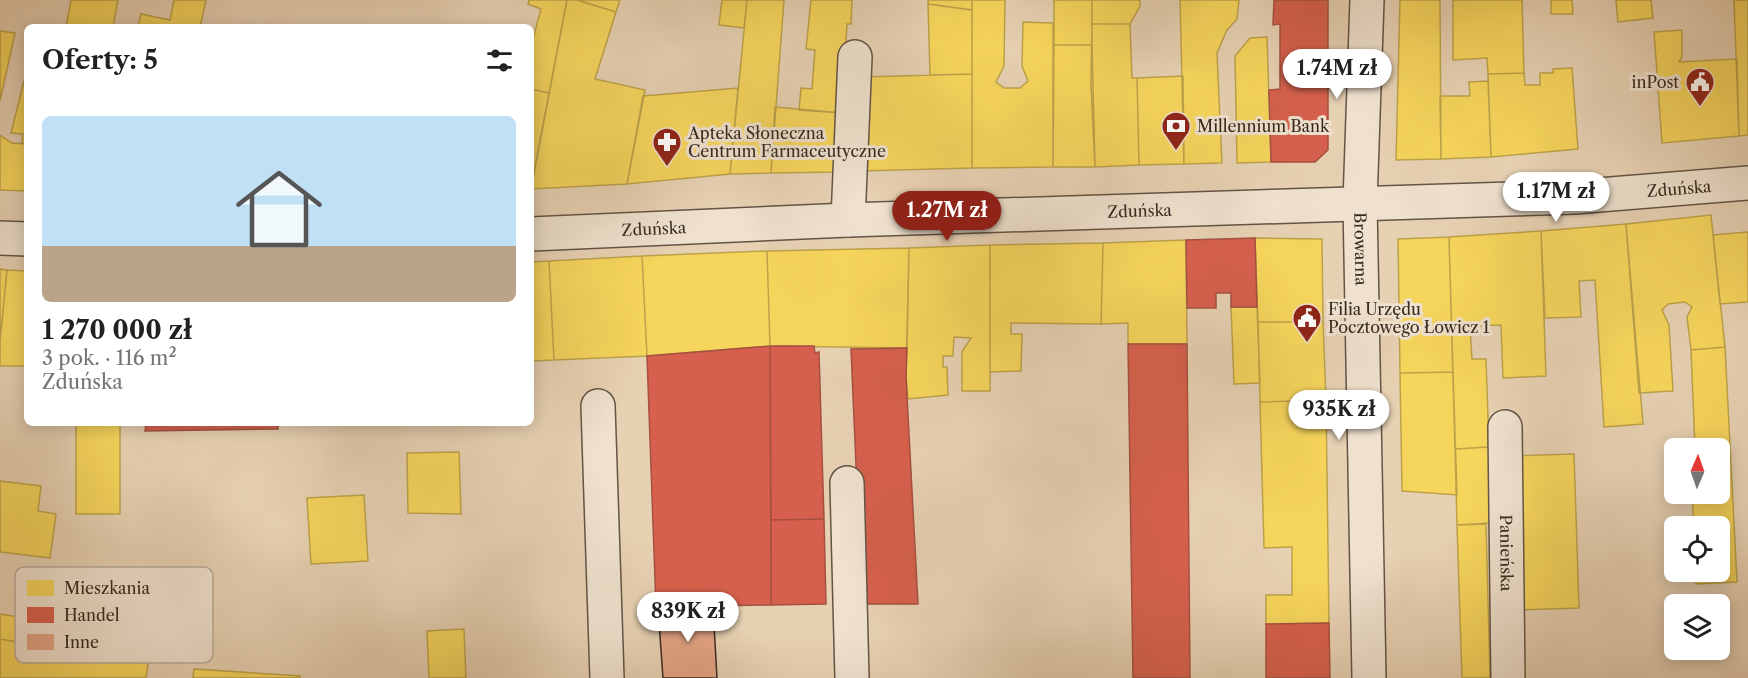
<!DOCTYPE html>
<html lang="pl">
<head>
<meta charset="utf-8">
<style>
	body { margin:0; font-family:"Libre Caslon Text",serif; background:#f6f6f6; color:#202124; height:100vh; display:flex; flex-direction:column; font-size:22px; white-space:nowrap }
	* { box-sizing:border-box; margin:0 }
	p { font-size:20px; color:#757577 }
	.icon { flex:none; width:33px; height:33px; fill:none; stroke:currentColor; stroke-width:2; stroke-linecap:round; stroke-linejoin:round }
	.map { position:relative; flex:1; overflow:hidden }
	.sheet { position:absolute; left:24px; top:24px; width:510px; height:402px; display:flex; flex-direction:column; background:#fff; border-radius:9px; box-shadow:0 3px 15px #0003 }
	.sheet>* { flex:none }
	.needle { width:39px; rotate:2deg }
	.fabs { position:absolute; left:1664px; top:438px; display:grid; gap:12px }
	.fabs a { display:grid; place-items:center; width:66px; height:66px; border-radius:9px; background:#fff; box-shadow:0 3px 15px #0003; font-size:30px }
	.price { position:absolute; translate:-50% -51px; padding:0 14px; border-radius:21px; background:#fff; color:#222; font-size:20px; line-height:39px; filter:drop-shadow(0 2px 3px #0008) }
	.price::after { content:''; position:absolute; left:50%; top:36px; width:18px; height:14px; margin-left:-9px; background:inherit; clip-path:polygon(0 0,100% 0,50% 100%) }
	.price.selected { background:#8f2418; color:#fff }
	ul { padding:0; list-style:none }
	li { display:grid; align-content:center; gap:12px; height:318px; padding:0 18px }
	li span { display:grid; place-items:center; height:186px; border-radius:9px; color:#555 }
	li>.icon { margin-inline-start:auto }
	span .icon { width:108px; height:108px; fill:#fffc; stroke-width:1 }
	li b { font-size:26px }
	h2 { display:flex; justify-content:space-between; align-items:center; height:72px; padding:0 18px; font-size:26px }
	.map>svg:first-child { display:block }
	.homes { fill:#f6d55c; stroke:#bda24a; stroke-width:1.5 }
	.shops { fill:#d6604d; stroke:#a65040; stroke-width:1.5 }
	.building { fill:#e4a485; stroke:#372a21; stroke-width:1.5 }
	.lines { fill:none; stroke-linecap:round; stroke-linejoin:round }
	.minor-casing { stroke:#635446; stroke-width:36 }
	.minor { stroke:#efe1ce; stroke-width:33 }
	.labels { text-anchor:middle; stroke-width:6; stroke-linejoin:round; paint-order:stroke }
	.poi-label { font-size:16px; fill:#372a21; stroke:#efe1ce; text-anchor:start }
	.street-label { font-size:16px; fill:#372a21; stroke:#efe1ce }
	.key { fill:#efe1ce; stroke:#b8aa9a; stroke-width:1.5 }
	.key-label { font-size:16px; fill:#372a21 }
</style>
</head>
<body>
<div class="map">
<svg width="1748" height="678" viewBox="0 0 1748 678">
	<rect width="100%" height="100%" fill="#e7d1b3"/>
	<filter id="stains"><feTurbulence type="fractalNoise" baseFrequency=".00333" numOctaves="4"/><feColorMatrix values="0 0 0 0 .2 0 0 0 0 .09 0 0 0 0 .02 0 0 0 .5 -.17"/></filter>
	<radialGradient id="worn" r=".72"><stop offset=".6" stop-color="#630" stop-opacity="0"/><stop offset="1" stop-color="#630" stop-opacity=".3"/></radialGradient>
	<!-- homes -->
	<path class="homes" d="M71,0H118L113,27H66Z
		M174,0H206L200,27H138L141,14L170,20Z
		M529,0H567L549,93L531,89V81L533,78L531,75V46L541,9L528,4Z
		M567,0H577L616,12L595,79L645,90L627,184L531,189Z
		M577,0H620L616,12Z
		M722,0H747L744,28L719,25Z
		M747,0H784L771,173L730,174Z
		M811,0H852L851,24H847L842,113L799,110L801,88L812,89L815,50L806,49Z
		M928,0H972V10L928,4Z
		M972,0H1005L1004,66L996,82L1004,88H1020L1028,81L1022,66L1023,22L1053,23V167L972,168Z
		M1054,0H1092V45H1054Z
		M1092,0H1140V6L1130,24H1092Z
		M1180,0H1239L1237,19L1227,30L1217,53L1222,163L1184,164Z
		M1400,0H1440L1441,159L1396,160Z
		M1453,0H1522L1524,73L1488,74L1487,58L1453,60Z
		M1551,0H1572L1573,14H1551Z
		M1651,0L1653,18L1618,22L1616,0Z
		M1734,0H1748V135L1739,136Z
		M928,4L972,10V74L930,75Z
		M1092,24H1130L1132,78H1137L1139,165L1095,167L1091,84Z
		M1682,30V57L1679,62L1737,59L1739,136L1662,143L1654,32Z
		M0,31L15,33L0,101Z
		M1267,37L1271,162L1237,163L1235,56L1250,38Z
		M1054,45H1092L1095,167H1053Z
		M1572,68L1578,149L1491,157L1488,74L1524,73L1525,85H1540V73H1553V69Z
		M27,69V144L22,143L23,134L11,133Z
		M972,74V168L860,171L862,77Z
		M1183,76L1184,164L1139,165L1137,78Z
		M1488,81L1491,157L1441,159L1440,96H1470L1469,82Z
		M738,88L730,174L627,184L643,96Z
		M531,89L549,93L531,188Z
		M775,107L842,113L838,172L771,173Z
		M0,135L12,143L27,144V191L0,190Z
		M1711,215L1725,347L1691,350L1687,317L1692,307L1685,302L1668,304L1662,310L1669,325L1673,391L1639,393L1626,224Z
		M1626,224L1643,424L1604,427L1595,280L1579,281L1581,317L1545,318L1541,231Z
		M1541,231L1546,376L1503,378L1501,325L1470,326L1472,359H1486L1489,447L1455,449L1449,237Z
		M1748,232V302L1720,304L1713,235Z
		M1449,237L1453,372L1400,373L1398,239Z
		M1255,238L1322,239L1323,322H1258Z
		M1186,240L1187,344H1128V323L1101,324L1103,243Z
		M1103,243L1101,324L1011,323V334H1022L1021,371L990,372V245Z
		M990,245V391H962V352L971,338L954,337L953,356H943V367H947L948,395L908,399L906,377L909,248Z
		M909,248L907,348L770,346L767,251Z
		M767,251L770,346L647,356L642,256Z
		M642,256L647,356L554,360L549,261Z
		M549,261L554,360L531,361V262Z
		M0,269L7,270L0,341Z
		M7,270L27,271V366H0V341Z
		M1231,307H1257L1260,383L1234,384Z
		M1258,322H1323L1326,400L1260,402Z
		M1725,347L1737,582L1696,584V572H1719V526H1694L1692,494H1719V448H1695L1691,350Z
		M1453,372L1457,495L1402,491L1400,373Z
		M1326,400L1329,623L1266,624V595H1292V547L1264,548L1260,402Z
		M76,423H120V514H76Z
		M1489,447L1491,523L1457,525L1455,449Z
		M459,452L461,514L408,513L407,453Z
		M1574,454L1579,608L1515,610L1510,456Z
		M0,481L41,486L38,511L56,514L50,558L0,552Z
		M364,495L368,561L311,564L307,498Z
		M1486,524L1490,678H1462L1457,525Z
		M0,614L31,619L27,644L0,639Z
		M464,629L466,678H429L427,631Z
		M0,639L148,664L146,678H0Z
		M194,669L300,676V678H193Z"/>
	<!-- shops -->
	<path class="shops" d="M1274,0H1328V150L1315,162H1271L1269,90L1280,89V24L1273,25Z
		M1255,238L1257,307H1231V293H1216V308H1187L1186,240Z
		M1128,344H1187L1190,678H1133Z
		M770,346H814L815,353L819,352L824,519L771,520Z
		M770,346L771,605L656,607L647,356Z
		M907,348L906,377L918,604H862L851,349Z
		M146,423H278V429L145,431Z
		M824,519L826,604L771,605V520Z
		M1329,623L1330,678H1266V624Z"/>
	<!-- building -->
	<path class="building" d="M713,607L717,678H663L658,608Z"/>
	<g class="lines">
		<!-- minor casing -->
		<g class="minor-casing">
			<g id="minor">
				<path id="s1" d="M1367,0L1360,203L1369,678"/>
				<path d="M848,220L855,57"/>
				<path id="s2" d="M531,234L848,220L1574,197L1748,183"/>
				<path d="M0,238L27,239"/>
				<path d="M598,406L607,678"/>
				<path id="s3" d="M1505,427L1508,678"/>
				<path d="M847,483L852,678"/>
			</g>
		</g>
		<!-- minor -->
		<use href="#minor" class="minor"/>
	</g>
	<!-- icons -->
	<defs>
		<g id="civic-pin" transform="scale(1.5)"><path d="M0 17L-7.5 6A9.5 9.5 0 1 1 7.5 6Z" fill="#8f2418" stroke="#efe1ce"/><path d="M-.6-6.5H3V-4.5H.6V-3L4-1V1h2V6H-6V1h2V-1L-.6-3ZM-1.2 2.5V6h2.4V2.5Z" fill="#fff"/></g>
		<g id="bank-pin" transform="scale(1.5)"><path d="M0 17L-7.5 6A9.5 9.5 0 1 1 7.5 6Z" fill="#8f2418" stroke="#efe1ce"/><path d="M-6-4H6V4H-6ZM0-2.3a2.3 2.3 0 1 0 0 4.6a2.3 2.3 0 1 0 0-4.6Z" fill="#fff"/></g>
		<g id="pharmacy-pin" transform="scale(1.5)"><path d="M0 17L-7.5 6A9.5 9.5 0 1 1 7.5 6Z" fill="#8f2418" stroke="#efe1ce"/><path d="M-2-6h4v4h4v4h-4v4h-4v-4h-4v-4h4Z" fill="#fff"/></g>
	</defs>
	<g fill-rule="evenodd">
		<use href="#civic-pin" x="1700" y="82"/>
		<use href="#bank-pin" x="1176" y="126"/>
		<use href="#pharmacy-pin" x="667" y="142"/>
		<use href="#civic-pin" x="1307" y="318"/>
	</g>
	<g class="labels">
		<!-- poi labels -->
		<g class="poi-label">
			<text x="1679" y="88" text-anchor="end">inPost</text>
			<text x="1197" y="132">Millennium Bank</text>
			<text x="688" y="139">Apteka Słoneczna<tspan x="688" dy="18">Centrum Farmaceutyczne</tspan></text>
			<text x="1328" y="315">Filia Urzędu<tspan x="1328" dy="18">Pocztowego Łowicz 1</tspan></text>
		</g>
		<!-- street labels -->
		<g class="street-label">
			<text dy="6" stroke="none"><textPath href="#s2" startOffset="1149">Zduńska</textPath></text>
			<text dy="6" stroke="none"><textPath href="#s2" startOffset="609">Zduńska</textPath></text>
			<text dy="6" stroke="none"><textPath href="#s2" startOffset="123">Zduńska</textPath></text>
			<text dy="6" stroke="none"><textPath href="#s1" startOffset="249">Browarna</textPath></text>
			<text dy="6" stroke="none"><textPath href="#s3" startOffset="126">Panieńska</textPath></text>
		</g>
	</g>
	<!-- legend -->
	<rect x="15" y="567" width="198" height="96" rx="9" class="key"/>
	<rect x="27" y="580" width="27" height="16" fill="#f6d55c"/>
	<rect x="27" y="607" width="27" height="16" fill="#d6604d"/>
	<rect x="27" y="634" width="27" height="16" fill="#e4a485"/>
	<g class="key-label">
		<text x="64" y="594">Mieszkania</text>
		<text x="64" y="621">Handel</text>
		<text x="64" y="648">Inne</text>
	</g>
	<rect width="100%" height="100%" filter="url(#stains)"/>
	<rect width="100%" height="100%" fill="url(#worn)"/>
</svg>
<div class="fabs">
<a><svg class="needle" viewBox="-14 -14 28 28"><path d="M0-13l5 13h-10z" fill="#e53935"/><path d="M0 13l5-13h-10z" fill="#757577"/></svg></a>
<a><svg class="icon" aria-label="locate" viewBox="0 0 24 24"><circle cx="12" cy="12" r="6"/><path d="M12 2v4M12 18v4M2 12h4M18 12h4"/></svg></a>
<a><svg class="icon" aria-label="layers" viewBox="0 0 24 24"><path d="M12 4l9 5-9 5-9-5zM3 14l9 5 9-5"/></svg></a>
</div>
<b class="price" style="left:1337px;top:100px">1.74M zł</b>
<b class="price" style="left:1556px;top:223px">1.17M zł</b>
<b class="price selected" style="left:947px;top:242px">1.27M zł</b>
<b class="price" style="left:1339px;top:441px">935K zł</b>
<b class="price" style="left:688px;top:643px">839K zł</b>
<section class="sheet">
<h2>Oferty: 5<svg class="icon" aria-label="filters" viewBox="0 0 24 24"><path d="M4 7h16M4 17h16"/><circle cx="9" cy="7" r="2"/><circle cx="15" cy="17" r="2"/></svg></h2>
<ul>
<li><span style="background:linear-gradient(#bfe0f5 70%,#b9a48a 0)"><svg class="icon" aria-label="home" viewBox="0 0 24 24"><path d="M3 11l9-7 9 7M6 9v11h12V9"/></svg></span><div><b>1 270 000 zł</b><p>3 pok. · 116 m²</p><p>Zduńska</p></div></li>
</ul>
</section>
</div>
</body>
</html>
